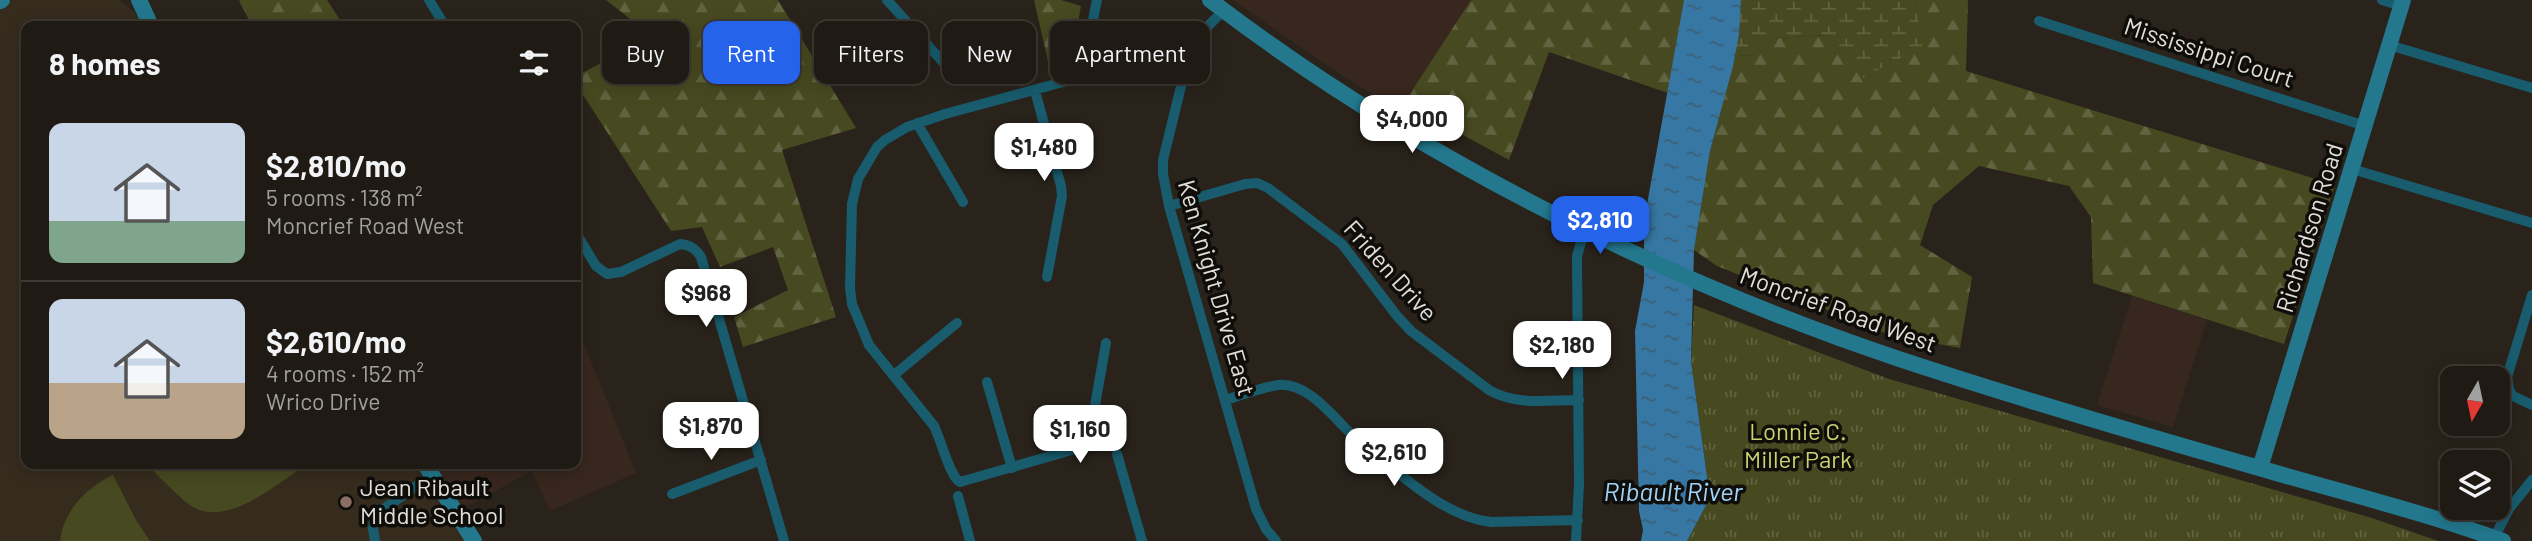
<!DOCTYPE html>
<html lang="en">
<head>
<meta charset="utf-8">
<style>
	body { margin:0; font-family:Barlow,sans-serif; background:#27231d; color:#f1f3f6; height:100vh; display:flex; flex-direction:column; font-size:26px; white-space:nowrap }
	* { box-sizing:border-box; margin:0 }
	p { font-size:23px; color:#a1a1a0 }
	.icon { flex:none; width:38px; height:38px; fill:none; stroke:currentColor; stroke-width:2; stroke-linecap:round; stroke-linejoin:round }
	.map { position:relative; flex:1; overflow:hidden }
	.drawer { position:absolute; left:21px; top:21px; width:560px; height:448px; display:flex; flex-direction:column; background:#1f1a14; border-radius:14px; box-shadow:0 4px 18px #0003,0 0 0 2px #3c3834 }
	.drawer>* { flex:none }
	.hud { position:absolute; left:602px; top:21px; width:665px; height:63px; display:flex; gap:14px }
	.needle { width:46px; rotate:189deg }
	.controls { position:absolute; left:2440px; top:366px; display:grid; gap:14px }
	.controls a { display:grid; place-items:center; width:70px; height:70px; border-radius:14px; background:#1f1a14; box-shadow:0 4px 18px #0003,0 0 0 2px #3c3834; font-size:35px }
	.price { position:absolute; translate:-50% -60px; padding:0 16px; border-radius:14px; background:#fff; color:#222; font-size:23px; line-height:46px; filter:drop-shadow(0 2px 4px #0008) }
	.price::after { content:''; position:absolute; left:50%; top:42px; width:21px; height:16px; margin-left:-10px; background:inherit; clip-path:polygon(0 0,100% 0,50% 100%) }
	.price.active { background:#2563eb; color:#fff }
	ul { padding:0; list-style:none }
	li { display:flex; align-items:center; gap:21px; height:175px; padding:0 28px }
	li+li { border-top:2px solid #3c3834 }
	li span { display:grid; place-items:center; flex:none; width:196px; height:140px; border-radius:14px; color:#555 }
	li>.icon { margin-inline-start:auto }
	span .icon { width:84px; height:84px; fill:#fffc; stroke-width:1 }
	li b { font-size:30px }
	h2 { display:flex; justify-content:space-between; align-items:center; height:84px; padding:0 28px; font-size:30px }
	.tag { padding:0 24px; border-radius:14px; background:#1f1a14; box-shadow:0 4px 18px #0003,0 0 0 2px #3c3834; font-size:24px; line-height:63px }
	.tag.active { background:#2563eb; color:#fff }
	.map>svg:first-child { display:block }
	.commercial { fill:#38271e }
	.built { fill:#362c1e }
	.forest { fill:url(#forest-firs) }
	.wetland { fill:url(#wetland-marsh) }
	.park { fill:url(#park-tufts) }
	.pitch { fill:#474a20 }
	.water { fill:url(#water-ripples) }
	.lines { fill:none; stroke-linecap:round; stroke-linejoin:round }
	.street { stroke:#185c6d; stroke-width:10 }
	.secondary { stroke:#23788e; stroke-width:16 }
	.education-dot { fill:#8d6e63; stroke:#0f0d09; stroke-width:2.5 }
	.labels { text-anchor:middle; stroke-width:7; stroke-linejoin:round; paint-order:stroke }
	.street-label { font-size:24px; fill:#e2ded8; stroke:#0f0d09 }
	.park-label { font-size:24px; fill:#ccd36e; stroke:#0f0d09 }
	.poi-label { font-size:24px; fill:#e2ded8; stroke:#0f0d09; text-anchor:start }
	.water-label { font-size:26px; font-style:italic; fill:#a0d2f8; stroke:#0f0d09 }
</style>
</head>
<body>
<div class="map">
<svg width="2532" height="541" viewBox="0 0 2532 541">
	<defs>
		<pattern id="forest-firs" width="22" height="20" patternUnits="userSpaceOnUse" patternTransform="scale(1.75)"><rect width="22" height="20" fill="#474a20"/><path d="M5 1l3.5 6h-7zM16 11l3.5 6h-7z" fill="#616440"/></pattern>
		<pattern id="wetland-marsh" width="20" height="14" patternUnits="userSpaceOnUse" patternTransform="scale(1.75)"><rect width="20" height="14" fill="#474a20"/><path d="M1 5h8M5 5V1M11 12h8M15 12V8" fill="none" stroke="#616440"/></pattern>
		<pattern id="park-tufts" width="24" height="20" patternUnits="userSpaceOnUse" patternTransform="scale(1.75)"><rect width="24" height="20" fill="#474a20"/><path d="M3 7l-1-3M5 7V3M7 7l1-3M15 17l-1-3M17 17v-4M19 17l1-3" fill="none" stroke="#616440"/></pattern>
		<pattern id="water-ripples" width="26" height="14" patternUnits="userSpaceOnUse" patternTransform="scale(1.75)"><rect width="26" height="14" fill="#3677a3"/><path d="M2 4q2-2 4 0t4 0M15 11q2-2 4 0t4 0" fill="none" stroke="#3c6077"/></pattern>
	</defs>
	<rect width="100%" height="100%" fill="#29231b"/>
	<!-- commercial -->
	<path class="commercial" d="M1233,0H1471L1399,111L1335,71Z
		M2132,296L2207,320L2173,427L2097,405Z
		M576,324L636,473L550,511L532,471L460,510L431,464H576Z"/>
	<!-- built -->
	<path class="built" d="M12,0H120L135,13L144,26H26V464H418L466,541H0V7Z"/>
	<!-- forest -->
	<path class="forest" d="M239,0H327L344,26H252Z
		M606,0H778L856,128L782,150L836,317L743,347L734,317L788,290L773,247L720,267L702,227L671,231L576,84V76L653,37Z
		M1034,0H1061L1081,6L1070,64L1050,70Z
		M1471,0H1684L1668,93L1549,52L1509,160L1404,103Z
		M1916,0H1968L1966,71L2335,185L2284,344L2093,283L2091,217L2069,186L1979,166L1933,205L1920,245L1972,277L1960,348L1890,335L1717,266L1694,250L1710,151L1735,56L1752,55L1771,38L1828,35L1921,47Z"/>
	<!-- wetland -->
	<path class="wetland" d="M1741,0H1916L1922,47L1862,78L1833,50L1827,35L1772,38L1752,55L1735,56Z"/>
	<!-- park -->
	<path class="park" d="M1694,305L1889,379L2372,518L2438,541H1687L1710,498L1691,361Z"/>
	<!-- pitch -->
	<path class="pitch" d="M146,464H307C279,482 230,526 195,508C184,503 157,474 146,464Z
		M113,475L136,520L150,541H60C64,510 86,488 113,475Z"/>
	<!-- water -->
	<path class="water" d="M1684,0H1741L1739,35L1733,66L1710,151L1694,250L1691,361L1710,498L1687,541H1641L1643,530L1639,511L1635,331L1644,282V221Z"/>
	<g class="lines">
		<!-- street -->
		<path class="street" d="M429,0L445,26
			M887,0L950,70
			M1097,0C1090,30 1090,63 1063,82L945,114L907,127L885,140L877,147L858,179L852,204L850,288L852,304L869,345L934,426C941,440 950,477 960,482L1082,447L1090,434L1106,343
			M2382,0L2401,6
			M1224,10L1210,24L1193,49L1184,74L1163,160V174L1169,206L1256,509L1266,529L1276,541
			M2039,21L2365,126
			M2389,45L2532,88
			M1035,91L1061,186L1062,196L1047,277
			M917,123L963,202
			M2352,169L2532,223
			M1169,206L1245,184L1257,183L1268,188L1342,244L1397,316L1411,331L1489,390C1516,406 1549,400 1579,400
			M576,233L596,266L607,274L621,272L680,244C690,245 695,248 701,257L784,541
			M2532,295L2507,377L2509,390L2513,396L2532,405
			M894,375L957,323
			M987,382L1012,468
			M1225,400C1242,395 1260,388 1278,385C1311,381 1340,427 1364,446C1401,474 1444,517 1491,522L1578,520
			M1117,454L1142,541
			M672,494L761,460
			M958,496L970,541
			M2494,538L2509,509L2532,480
			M375,541L373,529L375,515L432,475
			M1576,541L1579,485L1577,256L1585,229"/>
		<!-- secondary -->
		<path class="secondary" d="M139,0L151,26
			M1210,0C1411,154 1660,279 1899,359C2020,399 2143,435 2266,470C2345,493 2426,513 2503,541
			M0,1L2,0
			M425,464L474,541
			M2260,468L2403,0"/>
	</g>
	<!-- markers -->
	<circle class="education-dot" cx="346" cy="502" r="7"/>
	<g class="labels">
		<!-- street labels -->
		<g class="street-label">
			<text transform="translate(2209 53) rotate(18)" y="8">Mississippi Court</text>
			<text transform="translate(2310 228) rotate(-73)" y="8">Richardson Road</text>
			<text transform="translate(1390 271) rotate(48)" y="8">Friden Drive</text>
			<text transform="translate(1216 288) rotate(74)" y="8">Ken Knight Drive East</text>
			<text transform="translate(1838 310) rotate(20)" y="8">Moncrief Road West</text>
		</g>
		<!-- park labels -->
		<g class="park-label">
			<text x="1798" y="440">Lonnie C.<tspan x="1798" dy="28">Miller Park</tspan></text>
		</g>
		<!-- poi labels -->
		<g class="poi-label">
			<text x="360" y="496">Jean Ribault<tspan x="360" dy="28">Middle School</tspan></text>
		</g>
		<!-- water labels -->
		<g class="water-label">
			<text x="1673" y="501">Ribault River</text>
		</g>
	</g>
</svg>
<div class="controls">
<a><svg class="needle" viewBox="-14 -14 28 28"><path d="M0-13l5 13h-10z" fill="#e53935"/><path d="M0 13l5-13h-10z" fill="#a1a1a0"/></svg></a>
<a><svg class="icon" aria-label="layers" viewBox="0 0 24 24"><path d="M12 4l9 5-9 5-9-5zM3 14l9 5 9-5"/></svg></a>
</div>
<b class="price" style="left:1412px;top:155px">$4,000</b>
<b class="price" style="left:1044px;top:183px">$1,480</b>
<b class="price active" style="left:1600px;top:256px">$2,810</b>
<b class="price" style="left:706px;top:329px">$968</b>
<b class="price" style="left:1562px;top:381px">$2,180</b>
<b class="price" style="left:711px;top:462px">$1,870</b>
<b class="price" style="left:1080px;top:465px">$1,160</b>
<b class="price" style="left:1394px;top:488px">$2,610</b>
<div class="hud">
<a class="tag">Buy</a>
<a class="tag active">Rent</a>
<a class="tag">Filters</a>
<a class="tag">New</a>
<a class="tag">Apartment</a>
</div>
<section class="drawer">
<h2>8 homes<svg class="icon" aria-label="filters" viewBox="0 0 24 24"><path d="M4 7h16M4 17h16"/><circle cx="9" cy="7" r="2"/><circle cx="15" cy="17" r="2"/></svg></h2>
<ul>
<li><span style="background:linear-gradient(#c9d6e8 70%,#7fa58c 0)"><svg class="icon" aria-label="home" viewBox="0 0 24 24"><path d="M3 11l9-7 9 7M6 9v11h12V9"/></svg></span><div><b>$2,810/mo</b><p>5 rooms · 138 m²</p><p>Moncrief Road West</p></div></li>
<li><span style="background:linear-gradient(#c9d6e8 60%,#b9a48a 0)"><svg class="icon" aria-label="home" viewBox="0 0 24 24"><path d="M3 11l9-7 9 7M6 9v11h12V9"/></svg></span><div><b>$2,610/mo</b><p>4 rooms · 152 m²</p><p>Wrico Drive</p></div></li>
</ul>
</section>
</div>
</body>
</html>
